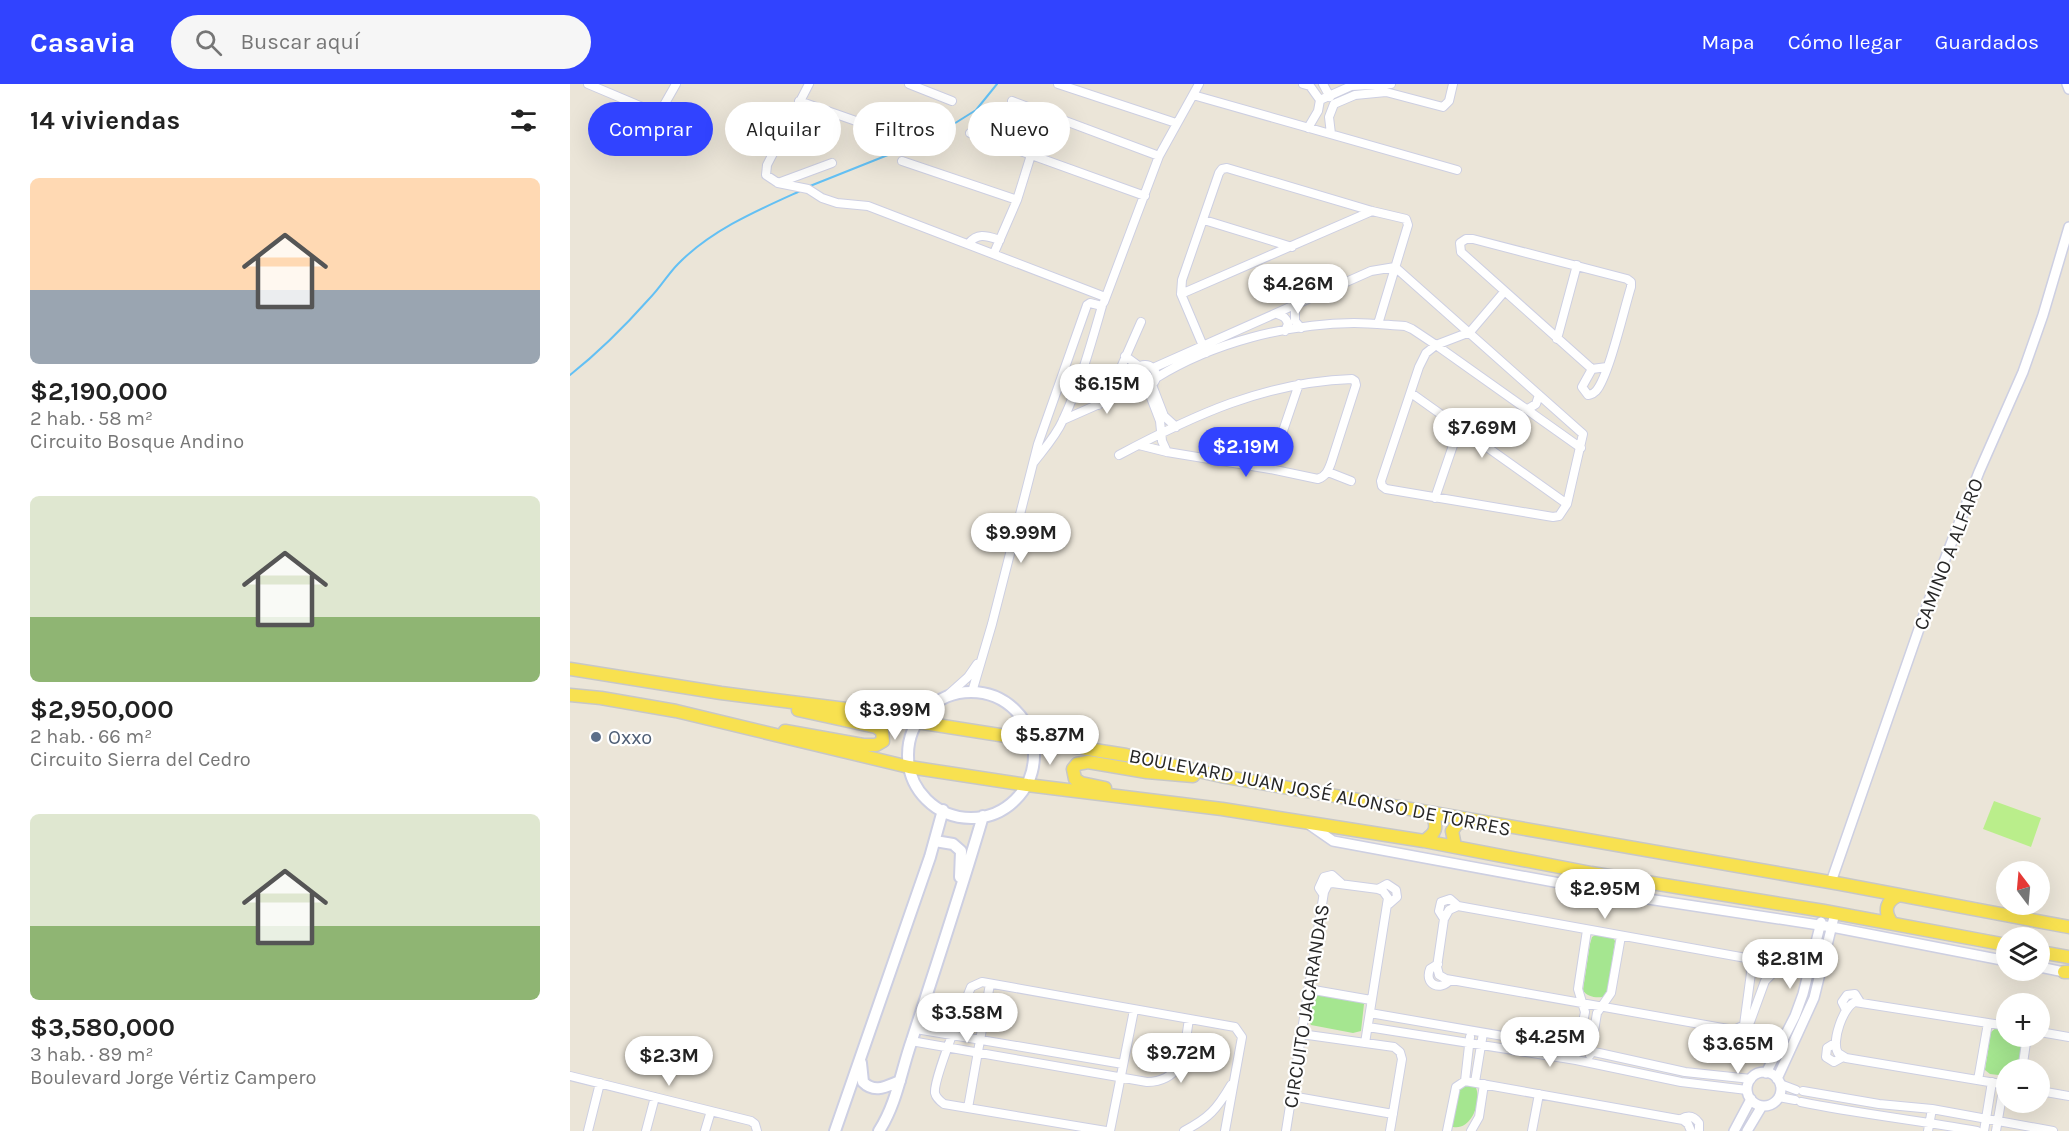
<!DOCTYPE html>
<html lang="es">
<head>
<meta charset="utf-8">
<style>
	body { margin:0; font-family:Karla,sans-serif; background:#f6f6f6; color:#222; height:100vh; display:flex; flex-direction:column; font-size:22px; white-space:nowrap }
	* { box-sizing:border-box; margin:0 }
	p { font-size:20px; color:#767676 }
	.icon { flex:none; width:33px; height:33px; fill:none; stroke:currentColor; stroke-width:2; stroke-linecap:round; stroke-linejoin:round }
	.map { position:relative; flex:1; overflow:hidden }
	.panel { display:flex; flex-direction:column; background:#fff; width:570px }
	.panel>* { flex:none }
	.hud { position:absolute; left:18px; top:18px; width:570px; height:54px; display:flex; gap:12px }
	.needle { width:39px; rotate:344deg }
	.tools { position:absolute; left:1426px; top:777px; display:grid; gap:12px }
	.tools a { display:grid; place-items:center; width:54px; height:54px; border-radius:50%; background:#fff; box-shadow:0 6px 24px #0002; font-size:30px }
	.price { position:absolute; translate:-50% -51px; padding:0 14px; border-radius:21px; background:#fff; color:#222; font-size:20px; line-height:39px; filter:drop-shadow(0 2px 3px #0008) }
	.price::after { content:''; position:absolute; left:50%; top:36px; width:18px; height:14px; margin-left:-9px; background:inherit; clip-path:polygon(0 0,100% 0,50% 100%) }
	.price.on { background:#3143ff; color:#fff }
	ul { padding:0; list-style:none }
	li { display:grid; align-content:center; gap:12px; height:318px; padding:0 30px }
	li span { display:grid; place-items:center; height:186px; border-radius:9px; color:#555 }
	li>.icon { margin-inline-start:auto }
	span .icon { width:108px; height:108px; fill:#fffc; stroke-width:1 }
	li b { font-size:26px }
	h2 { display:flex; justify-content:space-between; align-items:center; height:72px; padding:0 30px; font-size:26px }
	.tag { padding:0 21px; border-radius:27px; background:#fff; box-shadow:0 6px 24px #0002; font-size:21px; line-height:54px }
	.tag.on { background:#3143ff; color:#fff }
	header { display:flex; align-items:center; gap:36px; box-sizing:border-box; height:84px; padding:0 30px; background:#3143ff; color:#fff }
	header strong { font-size:28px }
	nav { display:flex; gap:33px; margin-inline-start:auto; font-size:21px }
	.search { width:420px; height:54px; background:#f6f6f6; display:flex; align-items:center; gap:15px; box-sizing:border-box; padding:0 21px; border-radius:33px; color:#767676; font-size:22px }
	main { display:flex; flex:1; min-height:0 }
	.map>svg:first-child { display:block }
	.green { fill:#a5e690 }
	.pitch { fill:#baee8b }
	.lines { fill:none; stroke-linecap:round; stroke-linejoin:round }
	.stream { stroke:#63c0f4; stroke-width:2 }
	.minor-casing { stroke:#cdcfe2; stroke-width:10 }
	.tertiary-casing { stroke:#cdcfe2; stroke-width:12 }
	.secondary-casing { stroke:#cdcfe2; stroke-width:14 }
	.primary-casing { stroke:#c7c7c7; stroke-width:15 }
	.minor { stroke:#fff; stroke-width:8 }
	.tertiary { stroke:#fff; stroke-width:9 }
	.secondary { stroke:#fff; stroke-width:10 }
	.primary { stroke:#f8e150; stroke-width:12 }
	.service-dot { fill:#5c6f8a; stroke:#fff; stroke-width:2 }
	.labels { text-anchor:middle; stroke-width:4.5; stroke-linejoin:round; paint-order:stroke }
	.street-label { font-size:20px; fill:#272727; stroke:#fff }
	.service-label { font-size:20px; fill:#4e5e75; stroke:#fff; text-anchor:start }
</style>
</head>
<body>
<header>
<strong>Casavia</strong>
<div class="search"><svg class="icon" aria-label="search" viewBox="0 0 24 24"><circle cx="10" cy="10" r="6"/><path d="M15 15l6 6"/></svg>Buscar aquí</div>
<nav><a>Mapa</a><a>Cómo llegar</a><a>Guardados</a></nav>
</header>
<main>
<section class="panel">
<h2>14 viviendas<svg class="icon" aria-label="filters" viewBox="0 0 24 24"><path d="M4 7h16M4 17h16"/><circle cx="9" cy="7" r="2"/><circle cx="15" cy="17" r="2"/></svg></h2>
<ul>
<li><span style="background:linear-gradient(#ffd9b3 60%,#9aa5b1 0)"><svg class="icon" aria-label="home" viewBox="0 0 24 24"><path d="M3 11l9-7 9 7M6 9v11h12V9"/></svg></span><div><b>$2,190,000</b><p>2 hab. · 58 m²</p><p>Circuito Bosque Andino</p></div></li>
<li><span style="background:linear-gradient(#dfe7d0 65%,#8fb573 0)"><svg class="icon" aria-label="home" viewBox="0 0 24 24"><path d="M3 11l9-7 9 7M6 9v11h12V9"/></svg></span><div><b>$2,950,000</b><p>2 hab. · 66 m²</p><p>Circuito Sierra del Cedro</p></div></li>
<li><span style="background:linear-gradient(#dfe7d0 60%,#8fb573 0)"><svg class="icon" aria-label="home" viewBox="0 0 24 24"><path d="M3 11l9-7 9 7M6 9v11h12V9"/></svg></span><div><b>$3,580,000</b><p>3 hab. · 89 m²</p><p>Boulevard Jorge Vértiz Campero</p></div></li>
</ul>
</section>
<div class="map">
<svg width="1499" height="1047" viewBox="0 0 1499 1047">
	<rect width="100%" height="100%" fill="#ebe5d8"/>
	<!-- green -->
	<path class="green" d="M1027,850L1043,854L1045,857L1038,905L1036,912C1029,915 1016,913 1013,906L1020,860L1022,853Z
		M746,910L791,918L794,920L791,947L783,949L741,941C735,933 739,916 746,910Z
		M1426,944L1437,945V952L1454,953L1448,985L1437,986V992L1420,990L1415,986L1421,948Z
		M892,1000L905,1002C913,1015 902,1047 883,1043L882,1039L888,1006Z"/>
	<!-- pitch -->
	<path class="pitch" d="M1424,717L1471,734L1461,763L1413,745Z"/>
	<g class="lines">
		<!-- stream -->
		<path class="stream" d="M240,102L363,53L406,26L427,0
			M0,291C29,268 55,242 79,215C90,204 98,190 108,180C141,146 188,126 230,107"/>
		<!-- minor casing -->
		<g class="minor-casing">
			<path id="minor" d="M18,0L89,30
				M239,0L197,81L196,91L208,99L262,79
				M339,0L382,17
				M488,0L606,39
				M733,0L740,2L750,16L748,27L738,44
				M753,0L760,13
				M623,11L887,86
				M750,16L781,2L821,0
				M229,17L303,43
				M442,17L589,72
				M81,44L106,0
				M400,49L575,112
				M761,50L759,33L764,20L785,11L816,8L873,23L879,17L883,0
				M332,77L447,116
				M208,99L238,105L252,114L267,119L298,122L535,213
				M634,136L722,163
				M398,160C408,148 417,152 430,156
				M424,169L447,116L461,71
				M611,210L802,127
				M534,218L589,72L629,0
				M725,222V237L731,244
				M707,230C713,232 716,233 718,240L715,247
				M987,255L1007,181
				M636,269L611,210L612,196L649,89L652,85L657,84L802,127L836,135L838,141L808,240
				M555,272L570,283
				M564 292a11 11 0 1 1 22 0a11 11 0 1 1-22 0Z
				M583,284L801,187L825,183L1013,350L997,420L989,432L983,433L816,405L812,402L811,397L849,283L856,269L866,261L900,248L934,208
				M1022,285L1012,303L1018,311C1022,310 1022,311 1026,307C1039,292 1054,225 1061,203V198L1057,195L903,155H896L890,159L891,168L1022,285L1037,283
				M510,293L525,302L565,291
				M586,294C644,258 717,240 784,239C801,239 818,241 835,242L842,245L866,261L1011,364
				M545,297L571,238
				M582,301L594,332L606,343
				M525,302L528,321
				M577,303L590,337L592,357L597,368
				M841,309L997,420
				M958,325L966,320L969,311
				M493,336L570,302
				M549,371C624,331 695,298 782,295L785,297L786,301L761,379C758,387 756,392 748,395L700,385L597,368L569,361
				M700,385L729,300
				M758,388L781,397
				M865,414L889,344
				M402,608L422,540L468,360L517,221L520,219L532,222C521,260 510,300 493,336C486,352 474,365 464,378
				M379,610L398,593L407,580
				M808,805L817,800L826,806L827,813L819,820
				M753,810L749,804L754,793L762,791L771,799
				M888,822L1176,874L1180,878C1191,871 1203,872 1205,887L1195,897L1180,938L1164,946L876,895L869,891L867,883L874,835L879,826Z
				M874,835L869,827L871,818L880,815L888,822
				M868,880L860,885C854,900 870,908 880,896
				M738,905L801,916
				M1276,926L1272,918L1277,911L1285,910L1290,918
				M800,929L1020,967L1115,988L1181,995
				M1174,941L1181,889L1180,878
				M1437,942L1285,918C1273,923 1261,958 1268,969L1276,974L1437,1001
				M798,943L1006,976L1111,998L1177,1006
				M346,945L553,980
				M1470,948L1499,953
				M731,950L824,963L830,968L832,975L820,1047
				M341,957L577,998C615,997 614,965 619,935
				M1265,959L1257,964L1256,973L1264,978L1273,973
				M1007,969L1015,928L1008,905L1017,846
				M1020,971L1027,929L1041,909L1051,852
				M1452,986L1457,952
				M0,992L181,1037L185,1040L187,1047
				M1408,996L1418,939
				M895,997L900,953
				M905,998L913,949
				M1210,1000L1226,1006
				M1233,1007L1309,1020L1362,1025L1483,1047
				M1470,1007L1499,1012
				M721,1012L823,1030
				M1209,1013L1225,1016
				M1231,1018C1289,1030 1348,1036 1407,1047
				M398,1024L420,900
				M1111,1035C1118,1031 1124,1032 1129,1039V1047
				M18,1047L30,999
				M76,1047L85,1013
				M135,1047L141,1027
				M536,1047L374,1020C370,1017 366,1014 365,1009C363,995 394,921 401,903L412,898L665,943L672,953L655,1047
				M540,1047L564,926
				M614,1047C639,1034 647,1025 661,1001
				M716,1047L754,808L758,800L762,799L808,805L813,807L818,814L795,959
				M877,1047L886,1003L895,997L1113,1036L1118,1040L1121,1047
				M901,1047L909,1033L914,1000
				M962,1047L969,1010
				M1358,1047L1362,1025
				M1414,1047L1422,998
				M1426,1047L1434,1000"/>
		</g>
		<!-- tertiary casing -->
		<g class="tertiary-casing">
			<path id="tertiary" d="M1497,0L1499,5
				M737,739L763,757L1065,813L1262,843L1437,877
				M1261,798L1358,519L1409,388L1453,288L1473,231L1499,143
				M1470,883L1499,889
				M1177 1005a17 17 0 1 1 34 0a17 17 0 1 1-34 0Z
				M1196,989L1225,932L1233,910L1251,838
				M1207,995L1244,914L1265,829
				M1164,1047L1181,1015
				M1177,1047L1192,1022"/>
		</g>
		<!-- secondary casing -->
		<g class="secondary-casing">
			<path id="secondary" d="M338 671a63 63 0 1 1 126 0a63 63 0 1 1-126 0Z
				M365,757L383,760L391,767L390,793
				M291,979L293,998C305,1010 317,1002 330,997
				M265,1047L360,773L373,726
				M309,1047C327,1019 331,987 342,956C366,882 391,807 413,732"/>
		</g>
		<!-- primary casing -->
		<g class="primary-casing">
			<path id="primary" d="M0,585L151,609L284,626L347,638L556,671L651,692L1271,800L1499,843
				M0,611L31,614L106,627L339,683L457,701L652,725L854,757L1021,789L1254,827L1437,861
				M215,647L293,661H306L313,657L312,647L306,643L228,626
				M535,704L511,699L505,695L503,685L507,680L518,678L577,688L623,692
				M854,757C866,749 868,744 862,730
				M885,762L882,747L887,740L896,736
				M1027,793L1065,813
				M1322,839C1313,827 1316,816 1330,811
				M1470,868L1499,873
				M1494,888H1499"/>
		</g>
		<!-- minor -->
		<use href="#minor" class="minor"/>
		<!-- tertiary -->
		<use href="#tertiary" class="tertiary"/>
		<!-- secondary -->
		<use href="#secondary" class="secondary"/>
		<!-- primary -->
		<use href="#primary" class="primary"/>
	</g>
	<!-- markers -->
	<circle class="service-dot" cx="26" cy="653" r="6"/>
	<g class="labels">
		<!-- street labels -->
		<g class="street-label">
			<text transform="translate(1378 470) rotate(-69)" y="7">CAMINO A ALFARO</text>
			<text transform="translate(750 708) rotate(11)" y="7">BOULEVARD JUAN JOSÉ ALONSO DE TORRES</text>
			<text transform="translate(736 922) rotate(-81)" y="7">CIRCUITO JACARANDAS</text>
		</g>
		<!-- service labels -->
		<g class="service-label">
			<text x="38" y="660">Oxxo</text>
		</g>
	</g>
</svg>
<div class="tools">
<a><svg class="needle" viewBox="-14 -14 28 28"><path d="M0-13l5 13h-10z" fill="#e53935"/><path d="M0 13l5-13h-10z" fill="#767676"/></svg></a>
<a><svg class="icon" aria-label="layers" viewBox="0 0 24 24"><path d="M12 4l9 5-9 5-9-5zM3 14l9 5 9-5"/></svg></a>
<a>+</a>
<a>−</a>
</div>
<b class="price" style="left:728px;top:231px">$4.26M</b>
<b class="price" style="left:537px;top:331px">$6.15M</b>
<b class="price" style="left:912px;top:375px">$7.69M</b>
<b class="price on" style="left:676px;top:394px">$2.19M</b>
<b class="price" style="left:451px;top:480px">$9.99M</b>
<b class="price" style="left:325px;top:657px">$3.99M</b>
<b class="price" style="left:480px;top:682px">$5.87M</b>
<b class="price" style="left:1035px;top:836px">$2.95M</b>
<b class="price" style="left:1220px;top:906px">$2.81M</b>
<b class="price" style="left:397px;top:960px">$3.58M</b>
<b class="price" style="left:980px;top:984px">$4.25M</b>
<b class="price" style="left:1168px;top:991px">$3.65M</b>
<b class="price" style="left:611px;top:1000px">$9.72M</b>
<b class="price" style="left:99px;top:1003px">$2.3M</b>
<div class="hud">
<a class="tag on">Comprar</a>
<a class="tag">Alquilar</a>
<a class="tag">Filtros</a>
<a class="tag">Nuevo</a>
</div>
</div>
</main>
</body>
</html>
